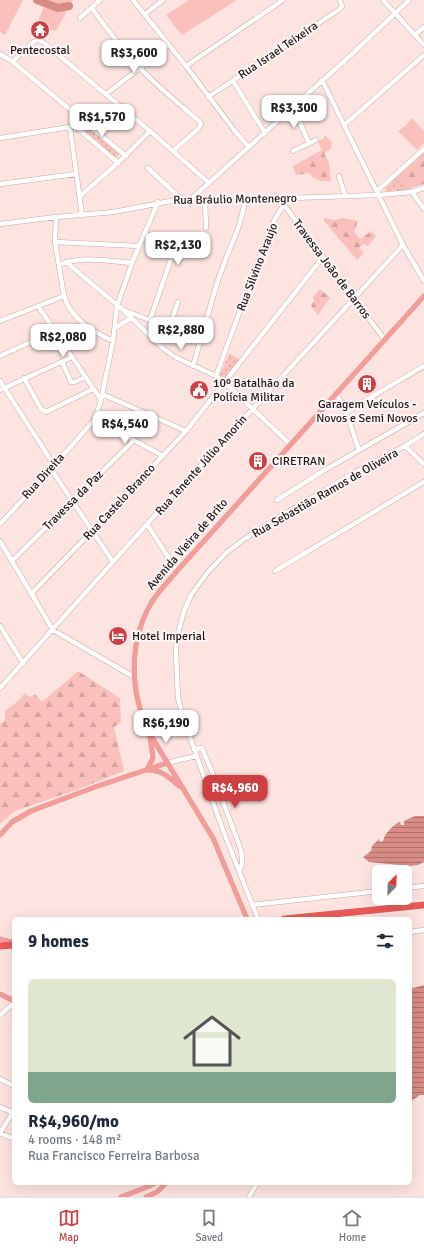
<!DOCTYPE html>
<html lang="en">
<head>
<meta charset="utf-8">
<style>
	body { margin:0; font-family:Signika,sans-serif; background:#f6f6f7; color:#1f2937; height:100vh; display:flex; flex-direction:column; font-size:15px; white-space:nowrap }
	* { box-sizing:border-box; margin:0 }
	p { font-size:13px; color:#747a83 }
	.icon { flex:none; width:22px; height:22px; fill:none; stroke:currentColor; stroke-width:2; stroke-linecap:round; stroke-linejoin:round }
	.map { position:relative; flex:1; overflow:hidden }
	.sheet { position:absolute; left:12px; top:917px; width:400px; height:268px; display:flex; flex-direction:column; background:#fff; border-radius:6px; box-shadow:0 4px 16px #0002 }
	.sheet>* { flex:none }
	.needle { width:26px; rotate:23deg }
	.tools { position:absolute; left:372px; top:865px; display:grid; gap:8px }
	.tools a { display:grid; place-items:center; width:40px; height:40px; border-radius:6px; background:#fff; box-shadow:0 4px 16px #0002; font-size:20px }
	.price { position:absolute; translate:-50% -34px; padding:0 9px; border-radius:8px; background:#fff; color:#222; font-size:13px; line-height:26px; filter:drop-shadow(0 1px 2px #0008) }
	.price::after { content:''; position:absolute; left:50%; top:24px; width:12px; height:9px; margin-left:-6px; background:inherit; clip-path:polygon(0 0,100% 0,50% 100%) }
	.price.current { background:#ce3f41; color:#fff }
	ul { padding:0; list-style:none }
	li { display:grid; align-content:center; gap:8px; height:212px; padding:0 16px }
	li span { display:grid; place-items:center; height:124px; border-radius:6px; color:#555 }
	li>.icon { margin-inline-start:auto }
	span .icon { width:72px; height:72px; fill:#fffc; stroke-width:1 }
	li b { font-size:17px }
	h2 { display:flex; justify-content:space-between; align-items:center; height:48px; padding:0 16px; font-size:17px }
	.tab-bar { display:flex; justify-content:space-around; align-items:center; height:56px; border-top:1px solid #e0e1e3; background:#fff; font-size:11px; color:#747a83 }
	.tab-bar a { display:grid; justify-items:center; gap:2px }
	.tab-bar .current { color:#ce3f41 }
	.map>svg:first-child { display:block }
	.green { fill:#fac0bb }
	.forest { fill:url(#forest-firs) }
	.park { fill:url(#park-dots) }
	.water { fill:url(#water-rules) }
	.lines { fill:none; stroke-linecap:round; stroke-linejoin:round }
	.river { stroke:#d88c86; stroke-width:8 }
	.minor-casing { stroke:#c6a8a5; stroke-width:5.5 }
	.major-casing { stroke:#fff; stroke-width:6 }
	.highway-casing { stroke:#fff; stroke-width:8 }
	.minor { stroke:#fff; stroke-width:4.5 }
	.major { stroke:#f39d9b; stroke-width:5.5 }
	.highway { stroke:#eb5b59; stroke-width:7 }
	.labels { text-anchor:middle; stroke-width:4; stroke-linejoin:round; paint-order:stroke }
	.poi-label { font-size:12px; fill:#221716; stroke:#fdf6f6; text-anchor:start }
	.street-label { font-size:12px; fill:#221716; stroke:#fdf6f6 }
</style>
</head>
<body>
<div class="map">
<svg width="424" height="1197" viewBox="0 0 424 1197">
	<defs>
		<pattern id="forest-firs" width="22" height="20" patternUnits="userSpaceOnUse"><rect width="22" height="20" fill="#fac0bb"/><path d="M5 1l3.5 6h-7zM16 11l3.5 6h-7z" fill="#d6a4a0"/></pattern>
		<pattern id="park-dots" width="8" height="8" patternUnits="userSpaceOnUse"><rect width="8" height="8" fill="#fac0bb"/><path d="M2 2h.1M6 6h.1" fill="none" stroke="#d6a4a0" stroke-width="1.8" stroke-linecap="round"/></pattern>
		<pattern id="water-rules" width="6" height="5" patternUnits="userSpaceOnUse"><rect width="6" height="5" fill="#d88c86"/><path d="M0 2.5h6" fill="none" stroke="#af716d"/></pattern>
	</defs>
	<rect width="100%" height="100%" fill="#fee4e1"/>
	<!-- green -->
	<path class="green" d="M0,0H23L5,35L0,32Z
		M36,0H73L56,31L46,29V26L38,21L45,5Z
		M189,0H237L182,35L166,15Z
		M412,118L424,131V143L417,150L398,131L406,125Z"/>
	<!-- forest -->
	<path class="forest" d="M326,136L328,139L332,142L331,149L324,153L329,163L331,181H320L312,177L310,173L296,175L293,166L322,150L318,142Z
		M424,153V184L406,190L399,175Z
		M324,218L334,220L343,218L358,221L354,232L361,239L371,231L376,236L368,246L363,244L359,248L364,253L357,260L324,221Z
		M320,289L330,298L318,315L311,306L314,301L313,297Z
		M78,671L120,698L121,722L114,727L124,771L79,789L15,811L0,824V724L5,720V711L18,701L25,693L30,697L35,694L42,702Z"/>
	<!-- park -->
	<path class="park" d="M89,128L120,154L115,158L84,132Z
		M399,175L406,190L386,191L385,188Z
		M229,353L240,360L225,378L220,375Z"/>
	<!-- water -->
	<path class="water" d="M415,816H424V862L418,865L409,866L369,862L363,857L371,851L372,846L379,839L380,842L383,841C385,833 391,828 397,823L400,822L401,825H404V821Z
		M424,985V1095H420L410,1102V989Z"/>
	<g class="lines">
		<!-- river -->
		<path class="river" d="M37,0L58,8L69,6"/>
		<!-- minor casing -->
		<g class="minor-casing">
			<path id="minor" d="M133,0L186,66L234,130L249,147
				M383,0L424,45
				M92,8C106,29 123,49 140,68C158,87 179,104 199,121L201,124L198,129L173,151
				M145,14L163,0
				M80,18L100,0
				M415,35L424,27
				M0,54L13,62L126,156
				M13,62C17,58 32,40 38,40C40,40 42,42 44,43L150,131L209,183
				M186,66L283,0
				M322,80L403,245L424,281
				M233,81L265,133
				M106,94L140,68L168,44
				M208,97L340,9L342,6L340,0
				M293,107L309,143
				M344,125L424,55
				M75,126L118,163
				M70,127L82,215
				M0,138L70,127L86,123
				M293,151L316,140
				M148,168L181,199
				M339,176L345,196
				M0,184L76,174
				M377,191L424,149
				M412,192L424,209
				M80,196L118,163L150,131
				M282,198L284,205L385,340
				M191,199L352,54L409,0
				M205,201L206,228
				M56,217L55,242L64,296C71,319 93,332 113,341
				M0,224L56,217L114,212L181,199L205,201L379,195L412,192L424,188
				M144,233L170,245L173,247V253L150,320
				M55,242L139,246
				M66,262L122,309L164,349L175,357L216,376L224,382L291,445
				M59,265C81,255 108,261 132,263
				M38,306L101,400
				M124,310L167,327L170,325L178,302
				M0,321L64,296
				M115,328L131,318
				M0,356L55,331
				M62,362L71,382H74L86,377
				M193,366L217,283L225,261L239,226L246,199
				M216,376L269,232L276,217L284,205
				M24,378L41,409L46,412L93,389
				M0,381L54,465
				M0,390L72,357
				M336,393L346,412L359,450
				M102,394L186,431
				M346,412L424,366
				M95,419L163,456
				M405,446L424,464
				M51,469L113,562
				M277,500L323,471L424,413
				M0,524L51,469L95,419L101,400L113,341L117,306L132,263L158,202
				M147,524L177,571
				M0,541L53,630L134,677
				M12,561L134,440
				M275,571L424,482
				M31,594L92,531L186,431L323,257
				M0,626L23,663
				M0,688L147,524L403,245
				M194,749L202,748L212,772L241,850C242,858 244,864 239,871
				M167,763L196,756
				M405,888L424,886
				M252,905L379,891
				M258,919L224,833L185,723L178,698L176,652L177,637L184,611L191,595L208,572L226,553L243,540L264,526L352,474L405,446L424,434
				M410,932L424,930
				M0,1015L14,1003
				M0,1079L14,1086
				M0,1107L14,1113
				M0,1133L13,1112
				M0,1133L14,1139
				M249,1197L257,1183"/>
		</g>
		<!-- major casing -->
		<g class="major-casing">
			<path id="major" d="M147,770L153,758L150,737
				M149,770C163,771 169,777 179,786
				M0,835L12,822L31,811L95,787L167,763
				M247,919L213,838L150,734C130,694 128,645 150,605C157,592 168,582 177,571L424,296
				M0,939L14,943
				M0,994L14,1001
				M121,1197L147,1187L155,1183
				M146,1197L157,1192L166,1183"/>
		</g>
		<!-- highway casing -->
		<g class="highway-casing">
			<path id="highway" d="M284,919L424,905
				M0,946L14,945"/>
		</g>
		<!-- minor -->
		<use href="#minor" class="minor"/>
		<!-- major -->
		<use href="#major" class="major"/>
		<!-- highway -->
		<use href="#highway" class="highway"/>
	</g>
	<!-- icons -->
	<defs>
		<g id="temple-disc" transform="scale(1)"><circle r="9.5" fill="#ce3f41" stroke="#fdf6f6"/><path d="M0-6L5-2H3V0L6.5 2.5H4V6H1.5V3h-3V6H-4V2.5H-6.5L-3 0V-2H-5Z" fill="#fff"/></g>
		<g id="building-disc" transform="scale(1)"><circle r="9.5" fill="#ce3f41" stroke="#fdf6f6"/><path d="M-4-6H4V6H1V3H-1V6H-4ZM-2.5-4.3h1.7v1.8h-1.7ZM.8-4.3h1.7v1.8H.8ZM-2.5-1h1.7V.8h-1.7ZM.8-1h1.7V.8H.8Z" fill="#fff"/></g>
		<g id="civic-disc" transform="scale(1)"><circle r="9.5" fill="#ce3f41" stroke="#fdf6f6"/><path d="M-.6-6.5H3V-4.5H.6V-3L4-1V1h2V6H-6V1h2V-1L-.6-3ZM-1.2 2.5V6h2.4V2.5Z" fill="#fff"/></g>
		<g id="hotel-disc" transform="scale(1)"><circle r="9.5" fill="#ce3f41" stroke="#fdf6f6"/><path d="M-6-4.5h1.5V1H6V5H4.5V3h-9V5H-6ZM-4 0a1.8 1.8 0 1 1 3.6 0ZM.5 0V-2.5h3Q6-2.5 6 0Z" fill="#fff"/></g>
	</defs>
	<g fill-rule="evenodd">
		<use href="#temple-disc" x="40" y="30"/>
		<use href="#building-disc" x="367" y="384"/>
		<use href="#civic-disc" x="199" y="390"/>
		<use href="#building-disc" x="258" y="461"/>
		<use href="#hotel-disc" x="118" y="636"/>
	</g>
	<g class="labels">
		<!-- poi labels -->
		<g class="poi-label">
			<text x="40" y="54" text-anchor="middle">Pentecostal</text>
			<text x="213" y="387">10º Batalhão da<tspan x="213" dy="14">Polícia Militar</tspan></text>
			<text x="367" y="408" text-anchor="middle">Garagem Veículos -<tspan x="367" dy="14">Novos e Semi Novos</tspan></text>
			<text x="272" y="465">CIRETRAN</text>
			<text x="132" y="640">Hotel Imperial</text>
		</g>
		<!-- street labels -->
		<g class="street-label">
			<text transform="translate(278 50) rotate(-34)" y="4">Rua Israel Teixeira</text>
			<text transform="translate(235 199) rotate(-1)" y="4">Rua Bráulio Montenegro</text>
			<text transform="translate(257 267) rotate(-69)" y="4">Rua Silvino Araujo</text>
			<text transform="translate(332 269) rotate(53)" y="4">Travessa João de Barros</text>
			<text transform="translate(201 465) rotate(-48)" y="4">Rua Tenente Júlio Amorin</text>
			<text transform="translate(43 476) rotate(-48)" y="4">Rua Direita</text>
			<text transform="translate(325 493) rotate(-30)" y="4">Rua Sebastião Ramos de Oliveira</text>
			<text transform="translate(73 500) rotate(-45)" y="4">Travessa da Paz</text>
			<text transform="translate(119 502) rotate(-47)" y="4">Rua Castelo Branco</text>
			<text transform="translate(187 544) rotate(-49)" y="4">Avenida Vieira de Brito</text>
		</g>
	</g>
</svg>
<div class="tools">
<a><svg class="needle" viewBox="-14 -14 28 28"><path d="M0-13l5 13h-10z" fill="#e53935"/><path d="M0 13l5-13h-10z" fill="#747a83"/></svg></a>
</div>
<b class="price" style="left:134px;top:74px">R$3,600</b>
<b class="price" style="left:294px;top:129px">R$3,300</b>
<b class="price" style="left:102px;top:138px">R$1,570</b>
<b class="price" style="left:178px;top:266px">R$2,130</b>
<b class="price" style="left:181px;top:351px">R$2,880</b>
<b class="price" style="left:63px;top:358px">R$2,080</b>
<b class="price" style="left:125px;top:445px">R$4,540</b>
<b class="price" style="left:166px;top:744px">R$6,190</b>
<b class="price current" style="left:235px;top:809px">R$4,960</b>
<section class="sheet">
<h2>9 homes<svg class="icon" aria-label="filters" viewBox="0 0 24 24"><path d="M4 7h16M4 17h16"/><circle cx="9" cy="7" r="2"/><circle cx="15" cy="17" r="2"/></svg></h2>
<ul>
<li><span style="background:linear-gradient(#dfe7d0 75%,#7fa58c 0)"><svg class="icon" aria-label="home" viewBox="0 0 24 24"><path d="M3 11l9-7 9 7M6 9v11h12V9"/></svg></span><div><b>R$4,960/mo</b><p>4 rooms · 148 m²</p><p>Rua Francisco Ferreira Barbosa</p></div></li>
</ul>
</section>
</div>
<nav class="tab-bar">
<a class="current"><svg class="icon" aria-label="map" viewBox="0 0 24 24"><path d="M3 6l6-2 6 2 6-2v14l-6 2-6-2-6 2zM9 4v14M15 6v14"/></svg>Map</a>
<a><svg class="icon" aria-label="saved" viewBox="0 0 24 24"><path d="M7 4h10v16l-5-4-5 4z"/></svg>Saved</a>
<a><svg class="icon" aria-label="home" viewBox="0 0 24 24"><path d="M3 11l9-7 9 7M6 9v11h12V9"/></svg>Home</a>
</nav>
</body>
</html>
